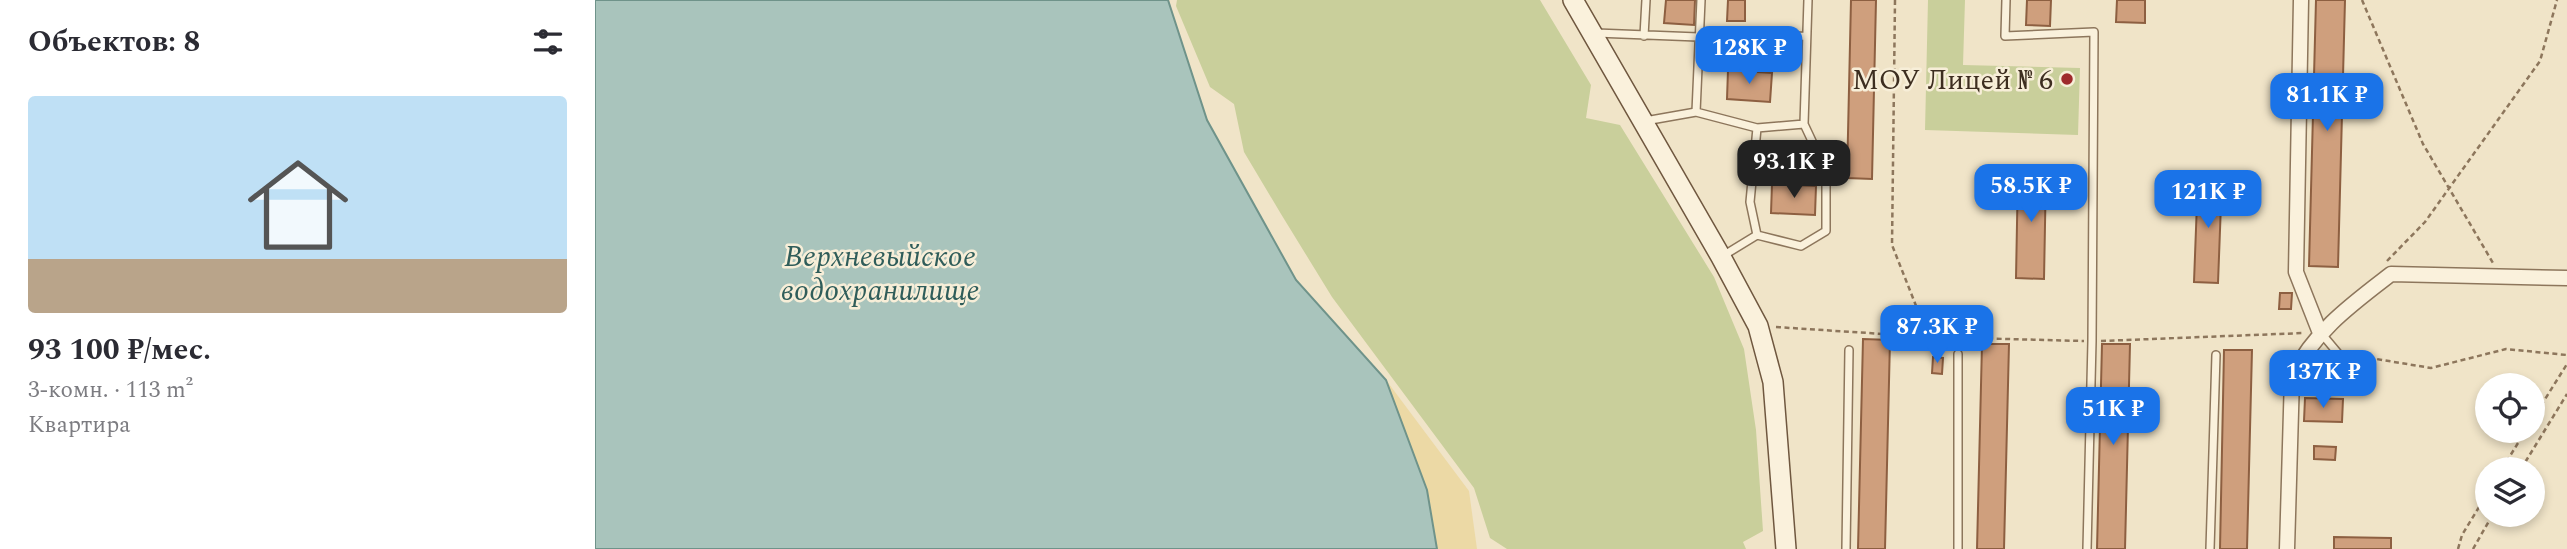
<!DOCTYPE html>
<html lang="ru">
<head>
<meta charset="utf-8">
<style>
	body { margin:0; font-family:Spectral,serif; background:#f2f2f3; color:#2b2b33; height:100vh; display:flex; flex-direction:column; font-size:26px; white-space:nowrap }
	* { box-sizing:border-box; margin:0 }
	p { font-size:23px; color:#7c7c81 }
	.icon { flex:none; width:38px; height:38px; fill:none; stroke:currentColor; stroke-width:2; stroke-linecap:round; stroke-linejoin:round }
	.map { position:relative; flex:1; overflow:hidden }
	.details { display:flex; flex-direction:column; background:#fff; width:595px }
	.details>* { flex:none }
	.tools { position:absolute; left:1880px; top:373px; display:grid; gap:14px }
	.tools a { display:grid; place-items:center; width:70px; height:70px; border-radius:50%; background:#fff; box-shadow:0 4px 10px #0003; font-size:35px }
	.price { position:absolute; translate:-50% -60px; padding:0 16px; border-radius:14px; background:#1a73e8; color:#fff; font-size:23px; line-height:46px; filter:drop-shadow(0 2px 4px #0008) }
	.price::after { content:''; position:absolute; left:50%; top:42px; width:21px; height:16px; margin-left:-10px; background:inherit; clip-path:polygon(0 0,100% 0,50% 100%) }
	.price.current { background:#222; color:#fff }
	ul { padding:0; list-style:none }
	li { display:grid; align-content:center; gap:14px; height:371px; padding:0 28px }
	li span { display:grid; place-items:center; height:217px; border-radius:7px; color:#555 }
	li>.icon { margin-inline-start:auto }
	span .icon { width:126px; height:126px; fill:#fffc; stroke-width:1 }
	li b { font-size:30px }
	h2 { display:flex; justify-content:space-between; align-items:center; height:84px; padding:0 28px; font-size:30px }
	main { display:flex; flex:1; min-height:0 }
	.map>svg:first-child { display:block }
	.green { fill:#c9cf9b }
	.sand { fill:#ecd9a5 }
	.water { fill:#a9c4bc; stroke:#6f938a; stroke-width:2 }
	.building { fill:#cf9f7d; stroke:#8d5f41; stroke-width:2 }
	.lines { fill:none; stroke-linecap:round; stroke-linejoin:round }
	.lane-casing { stroke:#8d765c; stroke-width:10 }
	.street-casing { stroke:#8d765c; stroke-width:17 }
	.secondary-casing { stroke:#6f573f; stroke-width:22 }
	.path { stroke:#8d765c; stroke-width:2.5; stroke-dasharray:5 3.5; stroke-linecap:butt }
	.lane { stroke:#faf1dc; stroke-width:7 }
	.street { stroke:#faf1dc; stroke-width:14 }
	.secondary { stroke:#faf1dc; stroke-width:19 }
	.poi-dot { fill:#9e2a2b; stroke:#f7eed8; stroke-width:2.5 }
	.labels { text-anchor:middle; stroke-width:5; stroke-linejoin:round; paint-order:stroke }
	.poi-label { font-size:28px; fill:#3d2e20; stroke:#f7eed8; text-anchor:end }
	.water-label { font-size:30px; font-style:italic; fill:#2f5d5a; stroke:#f7eed8 }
</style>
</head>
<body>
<main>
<section class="details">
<h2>Объектов: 8<svg class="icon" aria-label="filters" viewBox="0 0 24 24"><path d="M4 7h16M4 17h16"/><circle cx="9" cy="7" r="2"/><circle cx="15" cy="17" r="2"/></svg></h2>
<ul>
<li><span style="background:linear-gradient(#bfe0f5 75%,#b9a48a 0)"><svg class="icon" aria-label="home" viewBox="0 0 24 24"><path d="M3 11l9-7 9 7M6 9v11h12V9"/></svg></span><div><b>93 100 ₽/мес.</b><p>3-комн. · 113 m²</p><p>Квартира</p></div></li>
</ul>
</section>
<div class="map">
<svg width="1972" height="549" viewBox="0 0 1972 549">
	<rect width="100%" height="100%" fill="#f0e4c8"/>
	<!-- green -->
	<path class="green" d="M582,0H945L996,85L991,118L1025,125L1119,277L1149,349L1161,430L1168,531L1148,542L1151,549H912L895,538L879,488L737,297L686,214L649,152L639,104L615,87L581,6Z
		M1333,0H1370L1368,65L1485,68L1483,135L1330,130Z"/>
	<!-- sand -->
	<path class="sand" d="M791,380L874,491L882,549H842L832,490Z"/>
	<!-- water -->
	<path class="water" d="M0,0H573L612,120L701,280L791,380L832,490L842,549H0Z"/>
	<!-- building -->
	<path class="building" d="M1071,0H1100L1099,25L1069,23Z
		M1133,0H1150V21H1132Z
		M1256,0H1281L1277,179L1252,178Z
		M1432,0H1456L1455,26L1431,25Z
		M1522,0H1550V23L1521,22Z
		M1721,0H1750L1743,267L1714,266Z
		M1133,70L1177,73L1175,102L1132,99Z
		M1423,170L1451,171L1449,279L1421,278Z
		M1603,176L1627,177L1623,283L1599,282Z
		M1177,184L1221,186L1220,215L1176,213Z
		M1685,293H1697L1696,309H1684Z
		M1268,339L1295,340L1290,549H1263Z
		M1387,344H1414L1409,549H1382Z
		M1507,344H1535L1530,549H1502Z
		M1629,350H1657L1652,549H1625Z
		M1338,357L1348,358L1347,374L1337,373Z
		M1710,398L1748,399L1747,422L1709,421Z
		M1719,446L1741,447L1740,460L1719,459Z
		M1739,537L1796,538V549H1739Z"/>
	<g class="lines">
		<!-- lane casing -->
		<g class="lane-casing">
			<path id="lane" d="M1411,0L1410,36L1499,32L1497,341L1492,549
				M1001,33L1103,37L1211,36
				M1049,36L1051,0
				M1101,112L1106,0
				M1050,121L1101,112L1162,128
				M1162,235L1155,202L1162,128L1209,124
				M1126,257L1162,235L1206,246L1231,231V171L1209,124L1213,0
				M1726,333L1767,382
				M1251,549L1254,350
				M1363,549V354
				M1615,549L1621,355"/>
		</g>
		<!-- street casing -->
		<g class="street-casing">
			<path id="street" d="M1706,0L1701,272L1725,333
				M1692,549L1697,377C1718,332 1757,304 1796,274L1972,278"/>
		</g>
		<!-- secondary casing -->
		<g class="secondary-casing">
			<path id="secondary" d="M978,0L1126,257L1163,326L1178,382L1191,549"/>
		</g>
		<!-- path -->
		<path class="path" d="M1300,0L1297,245L1333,336
			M1767,0L1828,144L1898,263
			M1792,261L1830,222L1945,61L1962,0
			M1181,327L1334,337L1489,341
			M1506,341L1709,333
			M1757,355L1836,368L1911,349L1972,355
			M1937,420L1972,364
			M1907,469L1931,430
			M1926,469L1972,394
			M1863,549L1867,535L1892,494
			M1878,549L1898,514"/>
		<!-- lane -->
		<use href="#lane" class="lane"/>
		<!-- street -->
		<use href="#street" class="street"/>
		<!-- secondary -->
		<use href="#secondary" class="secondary"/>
	</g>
	<!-- markers -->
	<circle class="poi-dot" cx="1472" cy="79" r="7"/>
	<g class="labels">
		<!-- poi labels -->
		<g class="poi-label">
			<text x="1458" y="89">МОУ Лицей № 6</text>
		</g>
		<!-- water labels -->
		<g class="water-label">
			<text x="285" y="266">Верхневыйское<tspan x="285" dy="34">водохранилище</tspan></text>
		</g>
	</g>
</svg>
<div class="tools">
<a><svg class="icon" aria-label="locate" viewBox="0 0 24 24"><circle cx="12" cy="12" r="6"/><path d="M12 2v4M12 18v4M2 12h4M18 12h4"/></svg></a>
<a><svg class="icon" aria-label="layers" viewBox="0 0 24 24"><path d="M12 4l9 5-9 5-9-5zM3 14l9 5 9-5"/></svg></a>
</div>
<b class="price" style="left:1154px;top:86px">128K ₽</b>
<b class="price" style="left:1732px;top:133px">81.1K ₽</b>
<b class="price current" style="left:1199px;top:200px">93.1K ₽</b>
<b class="price" style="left:1436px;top:224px">58.5K ₽</b>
<b class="price" style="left:1613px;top:230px">121K ₽</b>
<b class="price" style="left:1342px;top:365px">87.3K ₽</b>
<b class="price" style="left:1728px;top:410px">137K ₽</b>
<b class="price" style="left:1518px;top:447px">51K ₽</b>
</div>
</main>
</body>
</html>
